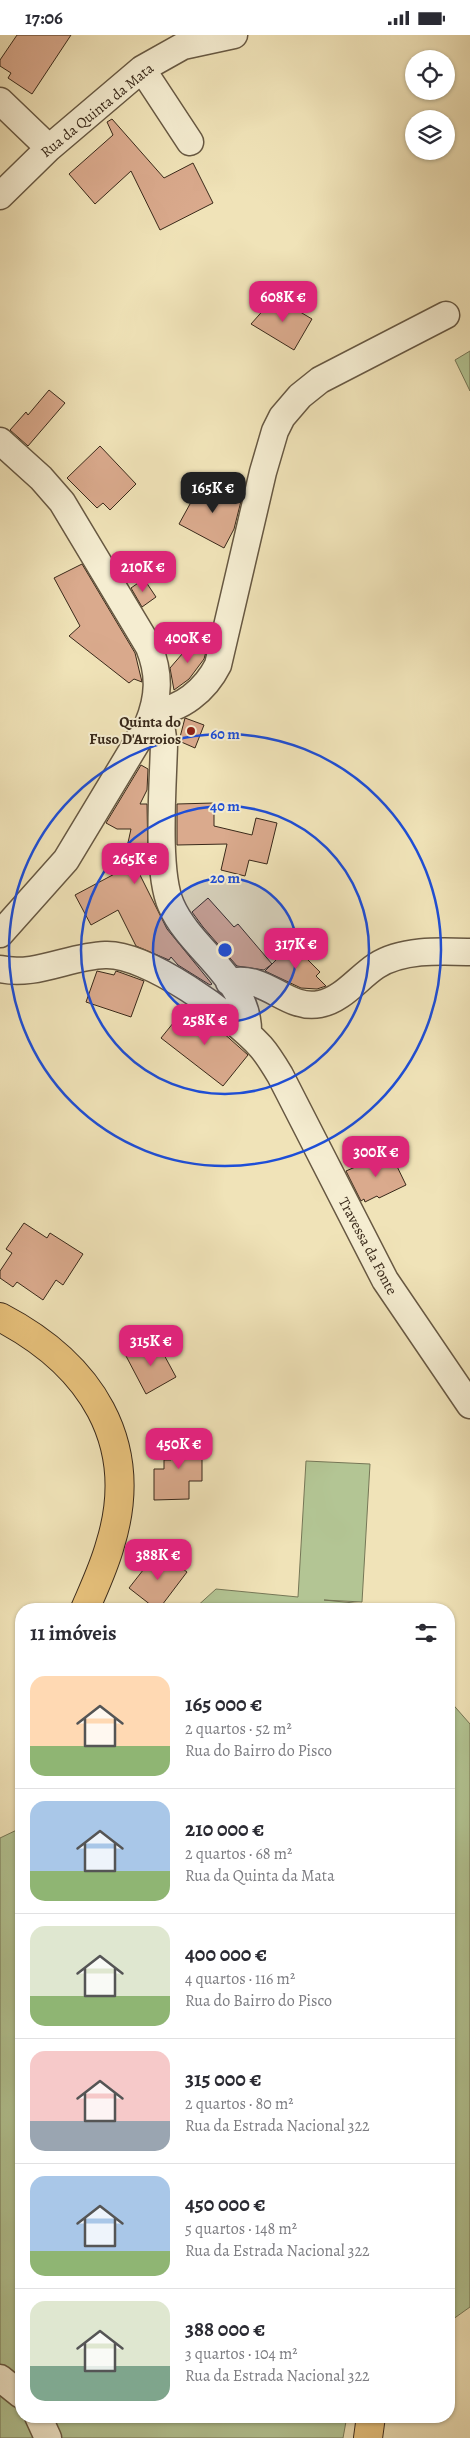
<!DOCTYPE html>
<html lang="pt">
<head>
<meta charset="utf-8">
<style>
	body { margin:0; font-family:Alegreya,serif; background:#f7f7f7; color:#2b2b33; height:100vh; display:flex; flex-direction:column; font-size:19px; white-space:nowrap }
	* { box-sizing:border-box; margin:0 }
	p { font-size:16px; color:#7c7c81 }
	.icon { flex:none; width:28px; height:28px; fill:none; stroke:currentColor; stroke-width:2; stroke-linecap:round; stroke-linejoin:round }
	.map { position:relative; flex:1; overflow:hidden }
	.side { position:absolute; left:15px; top:1568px; width:440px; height:820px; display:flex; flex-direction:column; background:#fff; border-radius:20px; box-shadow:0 1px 4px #0004 }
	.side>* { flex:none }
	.fabs { position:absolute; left:405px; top:15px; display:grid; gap:10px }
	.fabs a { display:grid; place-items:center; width:50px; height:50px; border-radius:50%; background:#fff; box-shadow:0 1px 4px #0004; font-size:25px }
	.price { position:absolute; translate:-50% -42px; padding:0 11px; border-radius:10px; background:#db2777; color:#fff; font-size:16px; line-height:32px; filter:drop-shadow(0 1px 2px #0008) }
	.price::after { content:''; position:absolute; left:50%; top:30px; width:15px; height:11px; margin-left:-8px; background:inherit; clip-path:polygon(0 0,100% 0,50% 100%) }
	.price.current { background:#222; color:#fff }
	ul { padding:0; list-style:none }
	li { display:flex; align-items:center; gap:15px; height:125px; padding:0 15px }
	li+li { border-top:1px solid #e1e1e2 }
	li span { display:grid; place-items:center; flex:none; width:140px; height:100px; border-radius:15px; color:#555 }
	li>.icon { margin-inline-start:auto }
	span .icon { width:60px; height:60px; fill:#fffc; stroke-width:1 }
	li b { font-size:21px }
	h2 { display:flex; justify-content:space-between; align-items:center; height:60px; padding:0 15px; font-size:21px }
	.status { display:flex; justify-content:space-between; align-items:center; height:35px; padding:0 25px; background:#fff; direction:ltr }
	.status svg { height:14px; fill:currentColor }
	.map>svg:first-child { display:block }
	.green { fill:#b3c594; stroke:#767757 }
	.building { fill:#daaa8d; stroke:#39291a }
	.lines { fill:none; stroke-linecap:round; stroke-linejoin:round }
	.minor-casing { stroke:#675842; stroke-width:29 }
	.major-casing { stroke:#39291a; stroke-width:30 }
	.minor { stroke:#f5edd1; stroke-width:26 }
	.major { stroke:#e8c27c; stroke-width:28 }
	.ring { fill:none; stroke:#1d4ed8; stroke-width:2.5 }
	.poi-dot { fill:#8f2418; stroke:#f5edd1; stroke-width:2 }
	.labels { text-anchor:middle; stroke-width:4; stroke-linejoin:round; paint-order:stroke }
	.street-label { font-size:15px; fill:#39291a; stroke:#f5edd1 }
	.poi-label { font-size:15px; font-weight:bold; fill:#39291a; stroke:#f5edd1; text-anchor:end }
	.centre { fill:#1d4ed8; stroke:#f5edd1; stroke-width:2.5 }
	.ring-label { font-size:15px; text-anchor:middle; font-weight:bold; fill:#1d4ed8; stroke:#f5edd1; stroke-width:4; stroke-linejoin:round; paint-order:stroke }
</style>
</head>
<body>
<div class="status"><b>17:06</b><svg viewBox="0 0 49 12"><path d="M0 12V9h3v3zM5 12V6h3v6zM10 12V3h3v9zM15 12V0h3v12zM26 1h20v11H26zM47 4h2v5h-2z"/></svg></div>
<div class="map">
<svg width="470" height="2403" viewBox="0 0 470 2403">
	<rect width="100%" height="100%" fill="#f0e3b8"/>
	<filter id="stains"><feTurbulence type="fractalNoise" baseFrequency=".004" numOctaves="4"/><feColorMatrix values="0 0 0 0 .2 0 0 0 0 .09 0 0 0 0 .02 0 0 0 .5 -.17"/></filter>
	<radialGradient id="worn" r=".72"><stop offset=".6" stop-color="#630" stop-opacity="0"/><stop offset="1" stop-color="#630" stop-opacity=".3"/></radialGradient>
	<!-- green -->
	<path class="green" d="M470,316V356L455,325Z
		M306,1426L370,1429L362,1567L324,1565L364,1569L368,1574H194L216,1554L298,1562Z
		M449,1665L470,1689V2272L449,2287Z
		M21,1793V2381H347L343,2403H0V1803Z"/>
	<!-- building -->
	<path class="building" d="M17,0H71L32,59L8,43L11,38L0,31V25Z
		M112,84L164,143L193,128L213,168L160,195L131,136L95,169L69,139L113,100L107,87Z
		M275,262L312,284L294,315L251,289Z
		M49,355L65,368L28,411L10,395L26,377L28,380Z
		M100,411L136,449L110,475L103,468L97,473L67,443Z
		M201,449L218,459L222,451L242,462L234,494L224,513L179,489Z
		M82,529L135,618L142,647L134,644L129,648L69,601L80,591L54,543Z
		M144,544L156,562L142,572L131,553Z
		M195,604L207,613L204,624L189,644L174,655L170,633Z
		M185,683L204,690L195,713L179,706Z
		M141,730L148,734L147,755L140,769H147L148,827L136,832L167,894L212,949L210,950L178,930L171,922L169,925L136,911L118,875L91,890L75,860L122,835L131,794H117L106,788Z
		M214,768V791L252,800L256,783L277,788L267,829L249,825L245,841L221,835L227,809L177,810V769Z
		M208,863L234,892L238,889L272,929L264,935L237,931L203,892L192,877Z
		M292,909L320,937L316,941L326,951L317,954L301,953L265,936Z
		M97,936L114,940L116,936L119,937L144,946L131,982L86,967Z
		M187,971L221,996L248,1020L223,1051L161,1003Z
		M390,1117L406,1150L379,1163L377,1161L365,1167L364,1164L361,1166L346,1136Z
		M24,1188L47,1203L50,1198L83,1219L63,1250L56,1245L43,1265L17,1247L13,1252L0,1243V1236L12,1218L6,1214Z
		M156,1305L176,1342L146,1359L126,1321Z
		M190,1399L191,1413H202V1446H189V1464L154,1465V1434H164V1425H171L170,1400Z
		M161,1518L187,1537L159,1574H156L129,1553L151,1525L154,1527Z"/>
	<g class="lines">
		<!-- minor casing -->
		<g class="minor-casing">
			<path id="minor" d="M142,34L190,107
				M0,66L49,113
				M0,161L49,113L142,34L183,11L234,0
				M0,406L41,443L62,467L149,612C160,639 159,662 148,689L66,825L0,899
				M0,934C35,942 70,921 105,920C147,918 233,981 261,1012C268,1020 274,1030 280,1040L385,1245L470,1370
				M229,947C266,938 286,976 320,969C342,965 358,943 376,931C402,914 441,916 470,917
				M248,999C250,944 191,916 171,870C156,836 163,750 164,710L162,696L154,675C180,677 206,654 218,630L263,437L275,396L282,382L300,361L320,345L446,280
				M0,2343L21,2360
				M38,2381L48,2403"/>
		</g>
		<!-- major casing -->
		<g class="major-casing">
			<path id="major" d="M0,1282C90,1329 142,1407 110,1510C104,1532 94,1553 85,1574
				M368,2403L371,2381"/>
		</g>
		<!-- minor -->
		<use href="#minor" class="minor"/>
		<!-- major -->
		<use href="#major" class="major"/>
	</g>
	<!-- distance rings -->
	<circle cx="225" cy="915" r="72" fill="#1d4ed8" fill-opacity=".12"/>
	<g class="ring">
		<circle cx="225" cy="915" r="72"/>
		<circle cx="225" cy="915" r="144"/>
		<circle cx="225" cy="915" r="216"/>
	</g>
	<!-- markers -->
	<circle class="poi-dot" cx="191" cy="696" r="5"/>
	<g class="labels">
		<!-- street labels -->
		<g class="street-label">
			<text transform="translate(97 75) rotate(-39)" y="5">Rua da Quinta da Mata</text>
			<text transform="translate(368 1211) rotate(62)" y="5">Travessa da Fonte</text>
		</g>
		<!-- poi labels -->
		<g class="poi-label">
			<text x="181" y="692">Quinta do<tspan x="181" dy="17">Fuso D'Arroios</tspan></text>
		</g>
	</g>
	<circle cx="225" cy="915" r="8" class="centre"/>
	<g class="ring-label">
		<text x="225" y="704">60 m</text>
		<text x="225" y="776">40 m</text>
		<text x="225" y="848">20 m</text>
	</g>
	<rect width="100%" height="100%" filter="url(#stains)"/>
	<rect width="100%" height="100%" fill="url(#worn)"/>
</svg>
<div class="fabs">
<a><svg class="icon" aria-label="locate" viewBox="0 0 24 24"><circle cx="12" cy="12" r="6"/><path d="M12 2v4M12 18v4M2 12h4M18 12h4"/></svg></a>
<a><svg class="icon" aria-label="layers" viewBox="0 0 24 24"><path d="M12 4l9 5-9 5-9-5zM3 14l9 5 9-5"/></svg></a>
</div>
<b class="price" style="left:283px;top:288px">608K €</b>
<b class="price current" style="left:213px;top:479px">165K €</b>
<b class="price" style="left:143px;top:558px">210K €</b>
<b class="price" style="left:188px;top:629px">400K €</b>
<b class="price" style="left:135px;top:850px">265K €</b>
<b class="price" style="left:296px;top:935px">317K €</b>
<b class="price" style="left:205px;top:1011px">258K €</b>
<b class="price" style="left:376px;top:1143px">300K €</b>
<b class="price" style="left:151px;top:1332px">315K €</b>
<b class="price" style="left:179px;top:1435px">450K €</b>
<b class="price" style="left:158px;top:1546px">388K €</b>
<section class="side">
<h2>11 imóveis<svg class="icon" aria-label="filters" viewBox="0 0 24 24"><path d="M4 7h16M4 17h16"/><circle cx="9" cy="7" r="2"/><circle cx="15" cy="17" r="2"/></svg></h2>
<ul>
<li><span style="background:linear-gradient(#ffd9b3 70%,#8fb573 0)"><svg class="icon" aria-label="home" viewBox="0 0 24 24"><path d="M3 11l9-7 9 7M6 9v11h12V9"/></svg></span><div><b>165 000 €</b><p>2 quartos · 52 m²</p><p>Rua do Bairro do Pisco</p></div></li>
<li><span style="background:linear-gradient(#a9c7e8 70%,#8fb573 0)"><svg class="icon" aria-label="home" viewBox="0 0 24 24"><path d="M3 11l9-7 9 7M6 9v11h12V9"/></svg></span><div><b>210 000 €</b><p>2 quartos · 68 m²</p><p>Rua da Quinta da Mata</p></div></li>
<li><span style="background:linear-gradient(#dfe7d0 70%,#8fb573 0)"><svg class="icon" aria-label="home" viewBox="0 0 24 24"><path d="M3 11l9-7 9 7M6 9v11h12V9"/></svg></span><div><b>400 000 €</b><p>4 quartos · 116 m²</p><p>Rua do Bairro do Pisco</p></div></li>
<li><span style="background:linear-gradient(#f6c9c9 70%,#9aa5b1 0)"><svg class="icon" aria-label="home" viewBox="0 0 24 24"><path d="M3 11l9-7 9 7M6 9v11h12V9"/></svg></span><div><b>315 000 €</b><p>2 quartos · 80 m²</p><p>Rua da Estrada Nacional 322</p></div></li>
<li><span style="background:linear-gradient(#a9c7e8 75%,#8fb573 0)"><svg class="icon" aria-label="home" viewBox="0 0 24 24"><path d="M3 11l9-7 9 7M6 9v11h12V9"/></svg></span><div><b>450 000 €</b><p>5 quartos · 148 m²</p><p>Rua da Estrada Nacional 322</p></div></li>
<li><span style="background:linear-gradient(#dfe7d0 65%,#7fa58c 0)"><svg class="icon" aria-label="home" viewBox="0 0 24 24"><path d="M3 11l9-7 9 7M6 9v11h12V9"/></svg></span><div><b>388 000 €</b><p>3 quartos · 104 m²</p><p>Rua da Estrada Nacional 322</p></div></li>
</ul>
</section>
</div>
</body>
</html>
